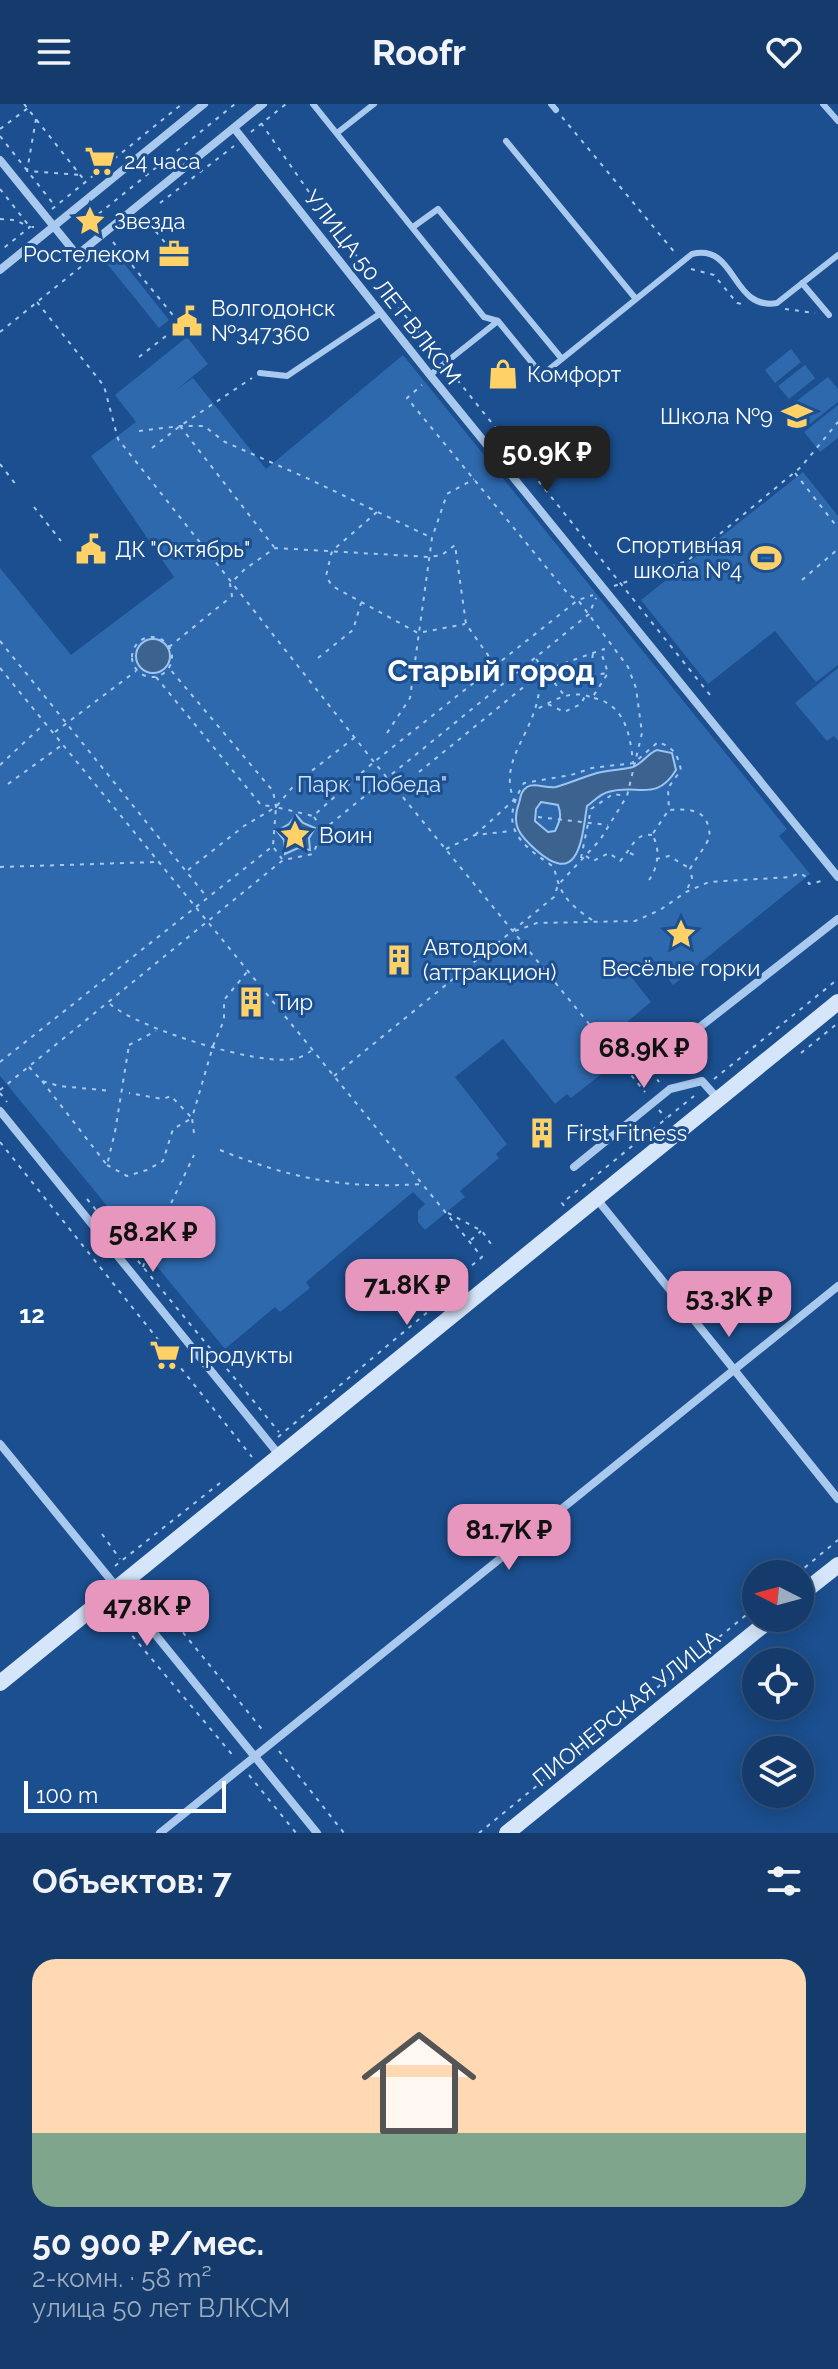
<!DOCTYPE html>
<html lang="ru">
<head>
<meta charset="utf-8">
<style>
	body { margin:0; font-family:Raleway,sans-serif; background:#1d4271; color:#f1f3f6; height:100vh; display:flex; flex-direction:column; font-size:30px; white-space:nowrap }
	* { box-sizing:border-box; margin:0 }
	p { font-size:26px; color:#9dadc1 }
	.icon { flex:none; width:44px; height:44px; fill:none; stroke:currentColor; stroke-width:2; stroke-linecap:round; stroke-linejoin:round }
	.map { position:relative; height:1729px; overflow:hidden }
	.panel { display:flex; flex-direction:column; background:#143b6b; flex:1 }
	.panel>* { flex:none }
	.needle { width:52px; rotate:276deg }
	.tools { position:absolute; left:742px; top:1456px; display:grid; gap:16px }
	.tools a { display:grid; place-items:center; width:72px; height:72px; border-radius:50%; background:#143b6b; box-shadow:0 4px 20px #0003,0 0 0 2px #33557e; font-size:40px }
	.scale { position:absolute; left:24px; bottom:20px; width:202px; box-sizing:border-box; padding-left:8px; border:4px solid #fff; border-top:0; font-size:22px; line-height:28px; white-space:nowrap; color:#fff; -webkit-text-stroke:6px #1b4f8f; paint-order:stroke }
	.price { position:absolute; translate:-50% -68px; padding:0 18px; border-radius:16px; background:#e797bd; color:#111; font-size:26px; line-height:52px; filter:drop-shadow(0 2px 4px #0008) }
	.price::after { content:''; position:absolute; left:50%; top:48px; width:24px; height:18px; margin-left:-12px; background:inherit; clip-path:polygon(0 0,100% 0,50% 100%) }
	.price.on { background:#222; color:#fff }
	ul { padding:0; list-style:none }
	li { display:grid; align-content:center; gap:16px; height:424px; padding:0 32px }
	li span { display:grid; place-items:center; height:248px; border-radius:24px; color:#555 }
	li>.icon { margin-inline-start:auto }
	span .icon { width:144px; height:144px; fill:#fffc; stroke-width:1 }
	li b { font-size:34px }
	h2 { display:flex; justify-content:space-between; align-items:center; height:96px; padding:0 32px; font-size:34px }
	header { display:flex; justify-content:space-between; align-items:center; height:104px; padding:0 32px; background:#143b6b; font-size:36px; font-weight:700 }
	.map>svg:first-child { display:block }
	.green { fill:#2e69ad }
	.water { fill:#3c6290; stroke:#9cc4f0; stroke-width:2; fill-rule:evenodd }
	.lines { fill:none; stroke-linecap:round; stroke-linejoin:round }
	.path { stroke:#a9c9ee; stroke-width:2; stroke-dasharray:4 6; stroke-linecap:butt }
	.lane { stroke:#a9c9ee; stroke-width:6 }
	.street { stroke:#a9c9ee; stroke-width:8 }
	.secondary { stroke:#d6e6fa; stroke-width:16 }
	.path-bridge { stroke:#a9c9ee; stroke-width:2; stroke-dasharray:4 6; stroke-linecap:butt }
	.labels { text-anchor:middle; stroke-width:6; stroke-linejoin:round; paint-order:stroke }
	.poi-label { font-size:22px; fill:#fff; stroke:#1b4f8f; text-anchor:start }
	.street-label { font-size:22px; fill:#fff; stroke:#1b4f8f }
	.park-label { font-size:22px; fill:#cfe3fa; stroke:#1b4f8f }
	.neighbourhood-label { font-size:24px; font-weight:bold; fill:#fff; stroke:#1b4f8f }
	.district-label { font-size:30px; font-weight:bold; fill:#fff; stroke:#1b4f8f }
</style>
</head>
<body>
<header><svg class="icon" aria-label="menu" viewBox="0 0 24 24"><path d="M4 6h16M4 12h16M4 18h16"/></svg>Roofr<svg class="icon" aria-label="heart" viewBox="0 0 24 24"><path d="M12 20l-8-8c-3-5 5-10 8-4 3-6 11-1 8 4z"/></svg></header>
<div class="map">
<svg width="838" height="1729" viewBox="0 0 838 1729">
	<rect width="100%" height="100%" fill="#1b4f8f"/>
	<!-- green -->
	<path class="green" d="M114,147L169,216L159,224L104,156Z
		M187,233L208,260L176,286L193,274L266,365L403,251L787,725L779,732L810,770L673,881L650,852L629,870L651,898L621,923L642,950L621,967L614,960L571,994L567,990L555,1000L503,935L455,973L507,1040L496,1050L499,1054L460,1087L465,1093L425,1126L418,1118V1107L425,1100L413,1088L306,1178L310,1184L280,1208L275,1203L225,1245L0,972V464L71,551L174,473L91,352L136,318L115,291Z
		M791,245L801,258L775,279L765,266Z
		M805,261L815,274L789,295L778,282Z
		M828,273L838,285V298L802,326L786,305Z
		M838,301V334L820,348L804,328Z
		M803,368L838,412V561L816,578L775,527L708,580L641,496Z
		M838,564V637L834,632L827,637L795,599Z"/>
	<!-- water -->
	<path class="water" d="M136 552a17 17 0 1 1 34 0a17 17 0 1 1-34 0Z
		M657,646L672,649L676,666C656,699 637,679 608,688C600,690 594,697 587,702C582,732 580,785 536,746C519,731 511,721 519,699C521,693 520,688 527,683C535,678 546,685 556,683C570,679 583,673 597,669C609,666 622,666 633,663C642,660 648,649 657,646ZM541,698L558,701C562,711 560,717 555,727L548,728L535,717L536,705Z
		M296,711L303,719L315,724L309,734L310,746L298,744L285,750L284,736L277,727L289,720Z"/>
	<g class="lines">
		<!-- path -->
		<path class="path" d="M24,0L85,77
			M562,13L676,150
			M36,15L27,67L80,71
			M261,19L334,124L437,251
			M0,25L32,1
			M251,28L286,0
			M0,32L55,102
			M0,85L30,123H34
			M160,99L234,42
			M52,105L182,0
			M143,112L172,147
			M0,115L15,116L30,123L0,147
			M78,116L91,127
			M91,116L235,0
			M113,138L181,221
			M691,165L714,171L737,199L743,200
			M37,198L104,282L118,335L374,658L645,988
			M785,205L815,209
			M0,228L83,161
			M139,253L184,218
			M451,268L710,591
			M180,322L274,443
			M139,327L180,322H204L225,338L309,375L432,434
			M152,344L180,322L252,274
			M0,360L17,382
			M795,369L838,424
			M34,403L61,437
			M377,408L332,447L326,472L332,482L418,529L465,520
			M802,476L838,445
			M614,482L687,457L801,363L838,318
			M132 553a20 20 0 1 1 40 0a20 20 0 1 1-40 0Z
			M0,537L206,792
			M169,543L232,492L230,480L245,465L275,444L429,453L442,451L455,441L466,520L495,561
			M593,550L590,567L593,571L608,569
			M318,554L353,526L361,499
			M536,555L564,591
			M0,564L482,1153L453,1177L448,1191
			M156,573L261,701L276,703L273,687L169,564
			M594,594C625,601 630,630 633,658
			M548,600L564,608L581,600L585,592
			M55,628L136,567
			M387,629L410,594L432,434L447,390L474,375
			M0,661L44,620
			M419,668L542,568
			M8,680L62,641
			M314,713L322,724
			M538,713L608,721
			M475,731L514,696C500,661 525,638 535,605C539,593 540,580 543,567L604,545L602,551L608,569L592,594C573,584 551,597 534,607
			M274,744L282,755
			M446,745L475,731L512,727
			M630,749L634,751V756
			M586,752L593,757L609,749L620,757C631,746 635,728 652,731
			M581,754L591,705L613,690L626,692
			M656,755L669,752L689,764
			M0,763L157,758
			M188,766L244,722L276,703L296,679L354,634
			M649,776C658,764 661,744 652,731L668,707
			M592,816C569,800 560,792 554,763C518,739 498,722 524,679L571,671L592,664L634,659L658,638C674,644 677,649 681,666L668,684L669,706C687,705 706,704 709,726C710,732 710,733 707,738C702,748 695,755 690,765L692,774L686,788
			M515,827L537,819L635,817L660,806L686,788L709,778L790,773L800,769L806,773L809,780L826,776
			M110,900C138,924 257,962 294,955C300,954 306,950 311,947
			M129,941L156,927
			M801,949L838,919
			M640,951L659,978
			M0,958L273,742L276,703L313,712L374,658L578,496L593,491
			M29,963L42,977L59,982L112,987
			M334,972L554,793L558,781L600,736L627,692L642,629L636,584L628,563L578,496L569,491L407,294L422,281
			M714,975L838,875
			M42,977L107,1061L115,1028
			M0,986L283,756L313,750L323,726L589,510L596,494
			M0,989L7,998
			M659,1006L666,1014
			M194,1029L192,1014L213,942L224,916V896L247,868
			M0,1038L252,1353
			M220,1046C292,1075 344,1085 422,1080
			M107,1061L127,1072L147,1066L163,1057L173,1025L192,1014L171,992L163,995L129,989
			M87,1095L279,1328
			M564,1102L562,1099L694,992
			M448,1109L482,1127L491,1140
			M471,1136L481,1127
			M143,1163L147,1150L194,1051
			M278,1333L448,1191
			M102,1430L120,1455
			M115,1462L220,1379
			M797,1470L838,1436
			M145,1482L265,1629
			M113,1509L235,1654
			M279,1647L344,1729
			M249,1671L296,1729
			M479,1729L756,1503"/>
		<!-- lane -->
		<path class="lane" d="M313,0L484,213L498,217L542,271L692,150C737,139 731,207 777,199L838,151
			M551,0L556,6
			M823,0L838,17
			M337,29L374,0
			M506,37L636,195
			M413,123L438,105L562,255
			M802,179L829,211
			M260,269L287,272L381,209
			M430,271L498,217"/>
		<!-- street -->
		<path class="street" d="M234,24L430,271L838,773
			M0,56L77,151L263,0
			M0,166L204,0
			M696,926L838,815
			M0,1007L280,1352
			M574,1063L670,985L702,977L718,995
			M596,1094L838,1395
			M0,1340L317,1729
			M160,1729L838,1182"/>
		<!-- secondary -->
		<path class="secondary" d="M800,1491L838,1461
			M0,1579L838,898
			M507,1729L772,1514"/>
		<!-- path-bridge -->
		<path class="path-bridge" d="M115,1028L129,941"/>
	</g>
	<!-- icons -->
	<defs>
		<g id="supermarket-bare" transform="scale(2.4)"><path d="M-6-5.5h2.5l.6 2H6L4.5 2H-2.5L-4.4-4H-6ZM-1.5 3.2a1.3 1.3 0 1 0 .1 0ZM3 3.2a1.3 1.3 0 1 0 .1 0Z" fill="#ffd166" stroke="#1b4f8f" stroke-width="2.5" paint-order="stroke"/></g>
		<g id="sight-bare" transform="scale(2.4)"><path d="M0-6L1.8-2.2L6-1.7L2.9 1.2L3.7 5.4L0 3.3L-3.7 5.4L-2.9 1.2L-6-1.7L-1.8-2.2Z" fill="#ffd166" stroke="#1b4f8f" stroke-width="2.5" paint-order="stroke"/></g>
		<g id="office-bare" transform="scale(2.4)"><path d="M-6-3h4V-5.5h4V-3h4V5H-6ZM-1-4.5V-3h2v-1.5ZM-6 0V1H6V0Z" fill="#ffd166" stroke="#1b4f8f" stroke-width="2.5" paint-order="stroke"/></g>
		<g id="civic-bare" transform="scale(2.4)"><path d="M-.6-6.5H3V-4.5H.6V-3L4-1V1h2V6H-6V1h2V-1L-.6-3ZM-1.2 2.5V6h2.4V2.5Z" fill="#ffd166" stroke="#1b4f8f" stroke-width="2.5" paint-order="stroke"/></g>
		<g id="shop-bare" transform="scale(2.4)"><path d="M-5-2.5h2.3a2.7 3.5 0 0 1 5.4 0H5L5.5 6h-11ZM-1.5-2.5h3a1.5 2.3 0 0 0-3 0Z" fill="#ffd166" stroke="#1b4f8f" stroke-width="2.5" paint-order="stroke"/></g>
		<g id="school-bare" transform="scale(2.4)"><path d="M0-5L7-2L0 1L-7-2ZM-4 1L0 2.5L4 1V4Q0 6-4 4Z" fill="#ffd166" stroke="#1b4f8f" stroke-width="2.5" paint-order="stroke"/></g>
		<g id="stadium-bare" transform="scale(2.4)"><path d="M0-5a6.5 5 0 1 0 0 10a6.5 5 0 1 0 0-10ZM-3.5-1.8h7v3.6h-7Z" fill="#ffd166" stroke="#1b4f8f" stroke-width="2.5" paint-order="stroke"/></g>
		<g id="building-bare" transform="scale(2.4)"><path d="M-4-6H4V6H1V3H-1V6H-4ZM-2.5-4.3h1.7v1.8h-1.7ZM.8-4.3h1.7v1.8H.8ZM-2.5-1h1.7V.8h-1.7ZM.8-1h1.7V.8H.8Z" fill="#ffd166" stroke="#1b4f8f" stroke-width="2.5" paint-order="stroke"/></g>
	</defs>
	<g fill-rule="evenodd">
		<use href="#supermarket-bare" x="100" y="57"/>
		<use href="#sight-bare" x="90" y="117"/>
		<use href="#office-bare" x="174" y="150"/>
		<use href="#civic-bare" x="187" y="217"/>
		<use href="#shop-bare" x="503" y="270"/>
		<use href="#school-bare" x="797" y="312"/>
		<use href="#civic-bare" x="91" y="445"/>
		<use href="#stadium-bare" x="766" y="454"/>
		<use href="#sight-bare" x="295" y="731"/>
		<use href="#sight-bare" x="681" y="830"/>
		<use href="#building-bare" x="399" y="856"/>
		<use href="#building-bare" x="251" y="898"/>
		<use href="#building-bare" x="542" y="1029"/>
		<use href="#supermarket-bare" x="165" y="1251"/>
	</g>
	<g class="labels">
		<!-- poi labels -->
		<g class="poi-label">
			<text x="124" y="65">24 часа</text>
			<text x="114" y="125">Звезда</text>
			<text x="150" y="158" text-anchor="end">Ростелеком</text>
			<text x="211" y="212">Волгодонск<tspan x="211" dy="25">№347360</tspan></text>
			<text x="527" y="278">Комфорт</text>
			<text x="773" y="320" text-anchor="end">Школа №9</text>
			<text x="742" y="449" text-anchor="end">Спортивная<tspan x="742" dy="25">школа №4</tspan></text>
			<text x="115" y="453">ДК "Октябрь"</text>
			<text x="319" y="739">Воин</text>
			<text x="423" y="851">Автодром<tspan x="423" dy="25">(аттракцион)</tspan></text>
			<text x="681" y="872" text-anchor="middle">Весёлые горки</text>
			<text x="275" y="906">Тир</text>
			<text x="566" y="1037">First Fitness</text>
			<text x="189" y="1259">Продукты</text>
		</g>
		<!-- street labels -->
		<g class="street-label">
			<text transform="translate(383 183) rotate(52)" y="8">УЛИЦА 50 ЛЕТ ВЛКСМ</text>
			<text transform="translate(626 1604) rotate(-39)" y="8">ПИОНЕРСКАЯ УЛИЦА</text>
		</g>
		<!-- park labels -->
		<g class="park-label">
			<text x="372" y="688">Парк "Победа"</text>
		</g>
		<!-- neighbourhood labels -->
		<g class="neighbourhood-label">
			<text x="32" y="1219">12</text>
		</g>
		<!-- district labels -->
		<g class="district-label">
			<text x="491" y="577">Старый город</text>
		</g>
	</g>
</svg>
<div class="tools">
<a><svg class="needle" viewBox="-14 -14 28 28"><path d="M0-13l5 13h-10z" fill="#e53935"/><path d="M0 13l5-13h-10z" fill="#9dadc1"/></svg></a>
<a><svg class="icon" aria-label="locate" viewBox="0 0 24 24"><circle cx="12" cy="12" r="6"/><path d="M12 2v4M12 18v4M2 12h4M18 12h4"/></svg></a>
<a><svg class="icon" aria-label="layers" viewBox="0 0 24 24"><path d="M12 4l9 5-9 5-9-5zM3 14l9 5 9-5"/></svg></a>
</div>
<div class="scale">100 m</div>
<b class="price on" style="left:547px;top:390px">50.9K ₽</b>
<b class="price" style="left:644px;top:986px">68.9K ₽</b>
<b class="price" style="left:153px;top:1170px">58.2K ₽</b>
<b class="price" style="left:407px;top:1223px">71.8K ₽</b>
<b class="price" style="left:729px;top:1235px">53.3K ₽</b>
<b class="price" style="left:509px;top:1468px">81.7K ₽</b>
<b class="price" style="left:147px;top:1544px">47.8K ₽</b>
</div>
<section class="panel">
<h2>Объектов: 7<svg class="icon" aria-label="filters" viewBox="0 0 24 24"><path d="M4 7h16M4 17h16"/><circle cx="9" cy="7" r="2"/><circle cx="15" cy="17" r="2"/></svg></h2>
<ul>
<li><span style="background:linear-gradient(#ffd9b3 70%,#7fa58c 0)"><svg class="icon" aria-label="home" viewBox="0 0 24 24"><path d="M3 11l9-7 9 7M6 9v11h12V9"/></svg></span><div><b>50 900 ₽/мес.</b><p>2-комн. · 58 m²</p><p>улица 50 лет ВЛКСМ</p></div></li>
</ul>
</section>
</body>
</html>
